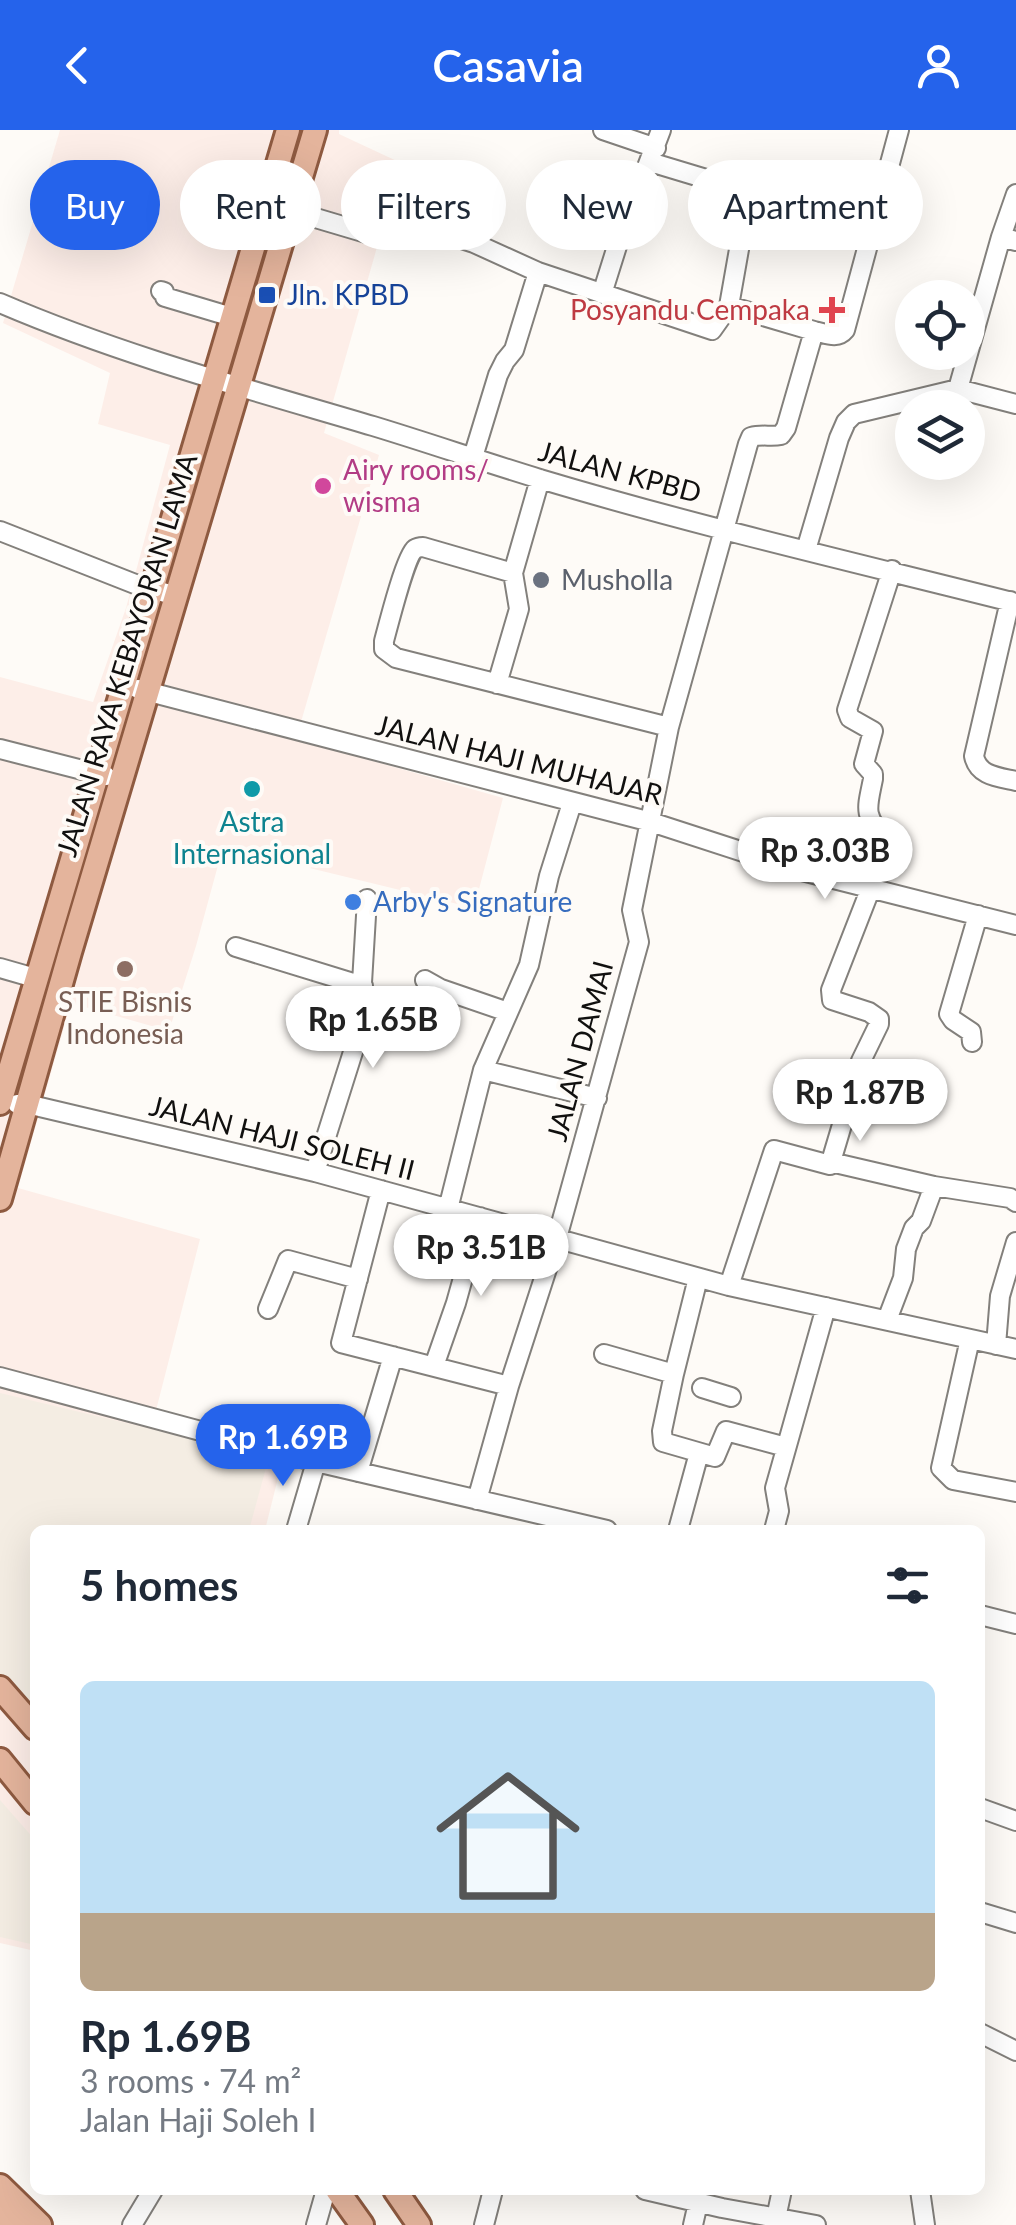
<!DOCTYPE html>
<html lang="en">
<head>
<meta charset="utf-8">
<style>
	body { margin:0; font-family:Lato,sans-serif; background:#f6f6f7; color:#1f2937; height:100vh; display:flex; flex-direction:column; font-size:38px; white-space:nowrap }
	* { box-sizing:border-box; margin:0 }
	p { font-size:32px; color:#747a83 }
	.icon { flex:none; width:55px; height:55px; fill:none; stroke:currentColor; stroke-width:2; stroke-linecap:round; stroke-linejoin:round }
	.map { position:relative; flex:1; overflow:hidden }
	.details { position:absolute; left:30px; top:1395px; width:955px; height:670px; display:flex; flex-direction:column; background:#fff; border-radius:15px; box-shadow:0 10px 40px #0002 }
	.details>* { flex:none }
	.top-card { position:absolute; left:30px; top:30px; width:958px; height:90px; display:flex; gap:20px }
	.buttons { position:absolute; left:895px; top:150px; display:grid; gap:20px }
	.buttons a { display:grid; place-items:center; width:90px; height:90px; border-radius:50%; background:#fff; box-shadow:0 10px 40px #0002; font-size:50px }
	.price { position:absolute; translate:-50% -85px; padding:0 22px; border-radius:35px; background:#fff; color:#222; font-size:32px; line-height:65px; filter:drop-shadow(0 2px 5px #0008) }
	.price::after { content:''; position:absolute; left:50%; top:60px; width:30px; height:22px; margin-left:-15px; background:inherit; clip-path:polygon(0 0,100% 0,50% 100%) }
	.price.on { background:#2563eb; color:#fff }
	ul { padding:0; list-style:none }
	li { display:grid; align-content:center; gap:20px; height:530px; padding:0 50px }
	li+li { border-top:2px solid #e0e1e3 }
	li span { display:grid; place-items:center; height:310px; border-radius:15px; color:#555 }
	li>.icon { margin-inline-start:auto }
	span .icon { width:180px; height:180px; fill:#fffc; stroke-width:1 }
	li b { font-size:42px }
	h2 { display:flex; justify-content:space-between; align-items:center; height:120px; padding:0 50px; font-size:42px }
	.pill { padding:0 35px; border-radius:45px; background:#fff; box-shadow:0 10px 40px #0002; font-size:35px; line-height:90px }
	.pill.on { background:#2563eb; color:#fff }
	header { display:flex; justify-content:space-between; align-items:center; height:130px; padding:0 50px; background:#2563eb; color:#fff; font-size:45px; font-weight:600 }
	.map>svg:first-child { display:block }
	.commercial { fill:#fdeee8 }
	.built { fill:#f4ede3 }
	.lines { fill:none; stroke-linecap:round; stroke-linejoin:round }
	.minor-casing { stroke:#83807c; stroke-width:22 }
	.major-casing { stroke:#8e5a40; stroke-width:28 }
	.minor { stroke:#fff; stroke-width:18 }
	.major { stroke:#e4b49c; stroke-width:22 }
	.transit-dot { fill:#1a4fb4; stroke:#fefbf7; stroke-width:4 }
	.health-dot { fill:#e0444e; stroke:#fefbf7; stroke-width:4 }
	.hotel-dot { fill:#d1479c; stroke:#fefbf7; stroke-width:4 }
	.worship-dot { fill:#6b7280; stroke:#fefbf7; stroke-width:4 }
	.culture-dot { fill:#0f9aa8; stroke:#fefbf7; stroke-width:4 }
	.shop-dot { fill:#3f7fe0; stroke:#fefbf7; stroke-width:4 }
	.education-dot { fill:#8d6e63; stroke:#fefbf7; stroke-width:4 }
	.labels { text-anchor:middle; stroke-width:8; stroke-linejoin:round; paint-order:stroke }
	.transit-label { font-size:28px; fill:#164399; stroke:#fefbf7; text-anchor:start }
	.health-label { font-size:28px; fill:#be3a42; stroke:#fefbf7; text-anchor:end }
	.hotel-label { font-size:28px; fill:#b23c85; stroke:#fefbf7; text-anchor:start }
	.street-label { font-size:28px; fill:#11100f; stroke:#fefbf7 }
	.worship-label { font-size:28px; fill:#5b616d; stroke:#fefbf7; text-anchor:start }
	.culture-label { font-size:28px; fill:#0d838f; stroke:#fefbf7 }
	.shop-label { font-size:28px; fill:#366cbe; stroke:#fefbf7; text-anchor:start }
	.education-label { font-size:28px; fill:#785e54; stroke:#fefbf7 }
</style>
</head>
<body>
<header><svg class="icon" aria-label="back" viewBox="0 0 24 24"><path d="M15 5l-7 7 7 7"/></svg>Casavia<svg class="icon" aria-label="person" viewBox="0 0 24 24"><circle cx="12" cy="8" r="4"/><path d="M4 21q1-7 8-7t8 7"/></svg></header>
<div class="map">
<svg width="1016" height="2095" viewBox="0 0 1016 2095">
	<rect width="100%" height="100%" fill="#fefbf7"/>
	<!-- commercial -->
	<path class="commercial" d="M60,0H339V4L401,33L324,303L379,325L296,609L503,668L474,778L223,717L196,816L169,901L71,873L18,1058L200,1109L153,1292L283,1328L265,1400H35V1821L0,1813V547L93,572L126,478L170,315L98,294L110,243L3,193Z"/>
	<!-- built -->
	<path class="built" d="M0,1263L269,1327L249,1400H35V1600L0,1555Z
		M0,1670L35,1710V1815L0,1807Z"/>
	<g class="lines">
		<!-- minor casing -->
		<g class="minor-casing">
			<path id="minor" d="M603,0L656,18
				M650,32L743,60L741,108L729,176
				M292,81L383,108L388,104L391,91L397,88L474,113L538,142L712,200L729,176L814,201
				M1001,107L1016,64
				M161,161L164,162L165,167L232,187
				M602,164L618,113L661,0
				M0,173C121,225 248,259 373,296C429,313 484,332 540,349C697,396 857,433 1016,473
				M958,259L1001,107L1016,111
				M473,327L498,245L505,231L514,220L538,142
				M0,401L135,454L176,466
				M806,420L839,308L846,292L854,284L958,259L1016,274
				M513,443L423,417C421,417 418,417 415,419C406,425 388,496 384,511V519L396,528L669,597
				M1010,471L974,626C978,646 998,647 1016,651
				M497,554L519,479L513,443L540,349
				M138,559L651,692L802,741L1016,795
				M0,619L106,646
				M236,817L363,856
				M0,838L35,848
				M425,850L441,859L508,882
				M972,912L971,902L953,890L949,884L978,785
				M483,940L597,968
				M17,974H27L315,1042L729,1156L1016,1219
				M830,1035L861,931L879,894V889L869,882L832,870L831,860L870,760L883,714L884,708C863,684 867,679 873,649V644L864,634L873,601L850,588L847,580L892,440
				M315,1042L359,903L367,769
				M381,1060L341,1213L509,1256
				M448,1079L483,940L529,835L549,746L572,673
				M698,1148L674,1244L662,1301L663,1312L715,1327L726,1301L786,1317
				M729,1156L774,1020L830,1035L835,1033L934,1056L1010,1068L1016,1072
				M268,1179L288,1130L358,1149
				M887,1190L903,1148L906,1119L914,1098L921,1091L934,1056
				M970,1209L941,1338L953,1350L1016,1362
				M996,1215L1000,1166L1016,1112
				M604,1224L674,1244
				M434,1236L456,1173L480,1087
				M0,1247L316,1332L607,1400
				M702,1258L731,1267
				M358,1342L393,1226
				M477,1370L509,1256L557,1108L639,812L632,780L669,597L748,314L751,307C762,304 771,307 781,305L786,298L814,201C825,203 837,210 845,200L899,0
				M296,1400L316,1332
				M678,1400L699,1323
				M774,1400L779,1381L775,1358L826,1177
				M980,1485L1016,1494
				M980,1678L1016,1691
				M980,1782L1016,1793
				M980,1903L1016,1921
				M645,2060L722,2078L816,2095
				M920,2060L925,2095
				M776,2088L782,2060
				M132,2095L153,2060
				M316,2095L326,2060
				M484,2095L493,2060
				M693,2095L698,2073"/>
		</g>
		<!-- major casing -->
		<g class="major-casing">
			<path id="major" d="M0,973L288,0
				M0,1069L70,822L315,0
				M0,1558L35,1598
				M0,1630L35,1673
				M0,2056L40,2095
				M337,2060L362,2095
				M395,2060L419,2095
				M0,2082L13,2095"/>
		</g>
		<!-- minor -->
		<use href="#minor" class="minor"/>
		<!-- major -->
		<use href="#major" class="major"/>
	</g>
	<!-- markers -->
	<rect class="transit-dot" x="257" y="155" width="20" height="20" rx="5"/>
	<path class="health-dot" d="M827 165h10v10h10v10h-10v10h-10v-10h-10v-10h10z"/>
	<circle class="hotel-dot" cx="323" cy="356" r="10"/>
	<circle class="worship-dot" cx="541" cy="450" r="10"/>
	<circle class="culture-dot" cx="252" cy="659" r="10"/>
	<circle class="shop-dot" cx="353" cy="772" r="10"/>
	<circle class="education-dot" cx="125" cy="839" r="10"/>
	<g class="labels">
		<!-- transit labels -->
		<g class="transit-label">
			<text x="287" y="175">Jln. KPBD</text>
		</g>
		<!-- health labels -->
		<g class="health-label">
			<text x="810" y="190">Posyandu Cempaka</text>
		</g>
		<!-- hotel labels -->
		<g class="hotel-label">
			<text x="343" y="350">Airy rooms/<tspan x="343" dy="32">wisma</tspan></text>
		</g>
		<!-- street labels -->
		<g class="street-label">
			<text transform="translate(620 342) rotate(15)" y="10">JALAN KPBD</text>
			<text transform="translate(127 525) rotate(-73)" y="10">JALAN RAYA KEBAYORAN LAMA</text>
			<text transform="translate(519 630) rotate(14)" y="10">JALAN HAJI MUHAJAR</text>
			<text transform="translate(580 921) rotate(-75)" y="10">JALAN DAMAI</text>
			<text transform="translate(282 1008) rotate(14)" y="10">JALAN HAJI SOLEH II</text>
		</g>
		<!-- worship labels -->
		<g class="worship-label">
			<text x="561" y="460">Musholla</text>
		</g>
		<!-- culture labels -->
		<g class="culture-label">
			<text x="252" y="702">Astra<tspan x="252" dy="32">Internasional</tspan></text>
		</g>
		<!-- shop labels -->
		<g class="shop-label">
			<text x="373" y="782">Arby's Signature</text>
		</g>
		<!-- education labels -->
		<g class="education-label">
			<text x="125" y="882">STIE Bisnis<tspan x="125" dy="32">Indonesia</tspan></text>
		</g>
	</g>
</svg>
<div class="buttons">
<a><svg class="icon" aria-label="locate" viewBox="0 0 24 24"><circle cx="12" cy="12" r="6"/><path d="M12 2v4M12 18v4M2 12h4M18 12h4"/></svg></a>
<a><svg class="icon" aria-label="layers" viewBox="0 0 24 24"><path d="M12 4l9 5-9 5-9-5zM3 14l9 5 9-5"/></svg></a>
</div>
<b class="price" style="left:825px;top:772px">Rp 3.03B</b>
<b class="price" style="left:373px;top:941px">Rp 1.65B</b>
<b class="price" style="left:860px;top:1014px">Rp 1.87B</b>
<b class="price" style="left:481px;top:1169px">Rp 3.51B</b>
<b class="price on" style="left:283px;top:1359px">Rp 1.69B</b>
<div class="top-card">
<a class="pill on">Buy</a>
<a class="pill">Rent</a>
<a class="pill">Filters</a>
<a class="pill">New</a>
<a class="pill">Apartment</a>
</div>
<section class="details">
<h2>5 homes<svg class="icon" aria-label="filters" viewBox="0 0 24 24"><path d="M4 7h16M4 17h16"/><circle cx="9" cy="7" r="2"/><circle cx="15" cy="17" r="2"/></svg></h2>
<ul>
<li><span style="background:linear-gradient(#bfe0f5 75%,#b9a48a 0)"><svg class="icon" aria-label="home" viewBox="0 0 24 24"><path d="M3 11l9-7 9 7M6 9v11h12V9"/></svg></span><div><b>Rp 1.69B</b><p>3 rooms · 74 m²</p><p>Jalan Haji Soleh I</p></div></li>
</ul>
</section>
</div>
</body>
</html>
